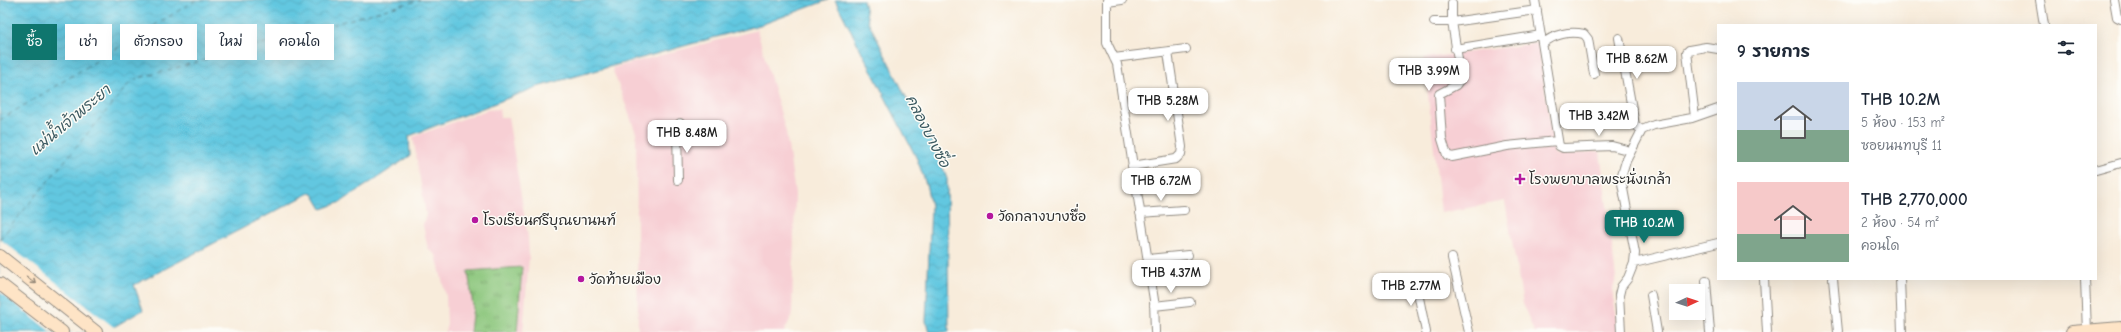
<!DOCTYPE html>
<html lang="th">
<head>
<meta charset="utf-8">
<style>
	body { margin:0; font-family:"Comic Neue","Playpen Sans Thai",sans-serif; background:#f2f2f3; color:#1f2937; height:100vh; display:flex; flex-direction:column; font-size:15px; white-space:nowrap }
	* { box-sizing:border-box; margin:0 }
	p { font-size:13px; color:#747a83 }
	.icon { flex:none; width:22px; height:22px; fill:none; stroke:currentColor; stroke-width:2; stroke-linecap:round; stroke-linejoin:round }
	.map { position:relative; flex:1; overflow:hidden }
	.details { position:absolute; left:1717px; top:24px; width:380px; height:256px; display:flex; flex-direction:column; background:#fff; border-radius:0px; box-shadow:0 4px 16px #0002 }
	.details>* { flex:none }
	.top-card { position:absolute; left:12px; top:24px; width:380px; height:36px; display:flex; gap:8px }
	.needle { width:26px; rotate:87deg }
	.buttons { position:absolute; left:1669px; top:284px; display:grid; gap:8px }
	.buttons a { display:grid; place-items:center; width:36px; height:36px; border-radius:0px; background:#fff; box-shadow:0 4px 16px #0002; font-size:20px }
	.price { position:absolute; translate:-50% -34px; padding:0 9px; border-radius:8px; background:#fff; color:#222; font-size:13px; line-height:26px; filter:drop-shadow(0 1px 2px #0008) }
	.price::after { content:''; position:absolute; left:50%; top:24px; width:12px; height:9px; margin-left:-6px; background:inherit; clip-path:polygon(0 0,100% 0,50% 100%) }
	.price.active { background:#0f766e; color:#fff }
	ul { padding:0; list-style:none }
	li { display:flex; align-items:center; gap:12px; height:100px; padding:0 20px }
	li span { display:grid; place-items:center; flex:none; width:112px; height:80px; border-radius:0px; color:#555 }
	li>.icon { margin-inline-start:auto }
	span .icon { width:48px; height:48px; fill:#fffc; stroke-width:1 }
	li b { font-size:17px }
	h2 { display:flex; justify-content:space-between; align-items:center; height:48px; padding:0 20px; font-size:17px }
	.tag { padding:0 14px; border-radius:0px; background:#fff; box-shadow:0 4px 16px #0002; font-size:14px; line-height:36px }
	.tag.active { background:#0f766e; color:#fff }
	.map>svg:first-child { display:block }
	.built { fill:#f7cfd4 }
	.grass { fill:url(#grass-tufts); stroke:#5b7853 }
	.water { fill:url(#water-waves); stroke:#467986 }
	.pier { fill:#f8ecdb }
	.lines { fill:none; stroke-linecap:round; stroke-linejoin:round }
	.ferry { stroke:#3c5a61; stroke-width:1; stroke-dasharray:5 4; stroke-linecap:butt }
	.street-casing { stroke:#928c83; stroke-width:10 }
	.secondary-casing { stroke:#928c83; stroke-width:14 }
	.street { stroke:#fff; stroke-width:8 }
	.secondary { stroke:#fee4c6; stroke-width:12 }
	.oneway { stroke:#948878 }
	.poi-dot { fill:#b5179e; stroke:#fdfcf7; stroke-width:1.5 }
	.labels { text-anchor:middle; stroke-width:3; stroke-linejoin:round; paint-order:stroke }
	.poi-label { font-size:14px; fill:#2b2b2b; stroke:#fdfcf7; text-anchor:start }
	.water-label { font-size:15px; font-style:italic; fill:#3c5a61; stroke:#fdfcf7 }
</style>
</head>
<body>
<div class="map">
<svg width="2121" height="332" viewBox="0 0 2121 332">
	<defs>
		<pattern id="grass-tufts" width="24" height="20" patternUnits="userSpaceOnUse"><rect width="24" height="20" fill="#8bc67b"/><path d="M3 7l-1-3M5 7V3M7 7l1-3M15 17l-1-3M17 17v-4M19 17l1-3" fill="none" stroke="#72a165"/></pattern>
		<pattern id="water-waves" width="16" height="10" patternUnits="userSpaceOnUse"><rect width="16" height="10" fill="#62c7e0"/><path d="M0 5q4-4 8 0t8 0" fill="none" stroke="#55abc0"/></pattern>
	</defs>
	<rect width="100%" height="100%" fill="#fdfcf7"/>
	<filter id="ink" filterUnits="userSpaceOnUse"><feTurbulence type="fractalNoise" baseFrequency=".025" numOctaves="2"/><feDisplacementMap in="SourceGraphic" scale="8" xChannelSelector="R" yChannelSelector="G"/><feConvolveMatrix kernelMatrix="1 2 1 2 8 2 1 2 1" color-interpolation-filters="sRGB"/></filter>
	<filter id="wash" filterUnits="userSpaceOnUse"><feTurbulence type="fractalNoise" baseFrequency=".012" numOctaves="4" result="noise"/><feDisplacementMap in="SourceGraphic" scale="16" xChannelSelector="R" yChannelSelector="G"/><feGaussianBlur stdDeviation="0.9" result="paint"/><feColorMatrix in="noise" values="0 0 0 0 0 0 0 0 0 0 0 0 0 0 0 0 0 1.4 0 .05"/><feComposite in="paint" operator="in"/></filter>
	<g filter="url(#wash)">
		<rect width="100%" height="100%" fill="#f8ecdb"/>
		<!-- built -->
		<path class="built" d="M757,30L786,132L795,194L792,315L784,332H638L636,133L612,68Z
			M1538,43L1555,156L1600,151L1616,278L1613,289L1617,332H1534L1523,304L1505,201L1441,213L1424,58Z
			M499,109L500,117H508L528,237L529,257L523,332H445L447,324L446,296L436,255L428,249L423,225L426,215L413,137L487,110Z"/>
		<!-- grass -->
		<path class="grass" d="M522,267L517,332H470L473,306L468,271Z"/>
		<!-- water -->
		<path class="water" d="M0,0H828L763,24L537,87L409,136L410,156L341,202L322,209L312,192L134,285L143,310L105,332H0Z
			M835,0H863L868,21L907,99L936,149L947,179L949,332H929L926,321L931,206L926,184L917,159Z"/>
		<!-- pier -->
		<path class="pier" d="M0,239L115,328L109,332H51L0,292Z"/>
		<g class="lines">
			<!-- ferry -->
			<path class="ferry" d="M0,120L196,0
				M0,239L132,80L420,0"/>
		</g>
	</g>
	<g filter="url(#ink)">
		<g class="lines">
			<!-- street casing -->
			<g class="street-casing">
				<path id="street" d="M1107,0V43L1117,64L1154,300L1155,332
					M1535,0L1559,146L1563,148L1612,146L1631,151
					M2040,0L2044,25
					M2114,0L2117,17L2121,19
					M1107,2L1122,0
					M1452,3V22L1537,10
					M1434,22H1452L1461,78L1456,85L1439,94L1442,139L1447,155L1452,157L1507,146L1557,141
					M1619,38L1635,125L1642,130
					M1543,44C1553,34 1570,31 1584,34L1588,39L1594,74
					M1455,49L1541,35
					M1114,58L1186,49
					M1695,117L1687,52L1689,50L1706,47L1718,49
					M1132,166L1176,159L1181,154L1182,147L1168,52
					M2096,170L2121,163
					M678,180L677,128L680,123
					M1140,213L1184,210
					M1452,258L1469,332
					M1148,259L1188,255
					M1634,263L1718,243
					M1415,278L1426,332
					M1764,279L1767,332
					M1833,279L1838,332
					M1900,279L1902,332
					M2085,279L2087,332
					M1706,281L1710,332
					M1651,295L1657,332
					M1154,306L1190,302
					M1621,332L1619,295L1621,287L1628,278L1634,263L1635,253L1621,178L1626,161L1642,130L1654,125L1692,118L1718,109"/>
			</g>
			<!-- secondary casing -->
			<g class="secondary-casing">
				<path id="secondary" d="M0,256L96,332
					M0,284L62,332
					M2072,332L2121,328"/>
			</g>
			<!-- street -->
			<use href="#street" class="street"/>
			<!-- secondary -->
			<use href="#secondary" class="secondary"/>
		</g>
		<!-- one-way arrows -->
		<defs><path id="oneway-shaft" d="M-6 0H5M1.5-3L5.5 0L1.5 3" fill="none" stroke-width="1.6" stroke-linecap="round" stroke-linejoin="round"/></defs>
		<use class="oneway" href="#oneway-shaft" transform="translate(31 280) rotate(38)"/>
	</g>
	<!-- markers -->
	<g class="poi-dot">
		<path d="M1518 173h4v4h4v4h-4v4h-4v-4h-4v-4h4z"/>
		<circle cx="990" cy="216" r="4"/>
		<circle cx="475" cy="220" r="4"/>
		<circle cx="581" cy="279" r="4"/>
	</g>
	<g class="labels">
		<!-- poi labels -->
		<g class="poi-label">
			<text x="1529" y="184">โรงพยาบาลพระนั่งเกล้า</text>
			<text x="998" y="221">วัดกลางบางซื่อ</text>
			<text x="483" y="225">โรงเรียนศรีบุณยานนท์</text>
			<text x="589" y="284">วัดท้ายเมือง</text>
		</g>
		<!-- water labels -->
		<g class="water-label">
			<text transform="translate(70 120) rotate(-40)" y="5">แม่น้ำเจ้าพระยา</text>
			<text transform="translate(928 131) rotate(63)" y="5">คลองบางซื่อ</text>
		</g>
	</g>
</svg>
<div class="buttons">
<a><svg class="needle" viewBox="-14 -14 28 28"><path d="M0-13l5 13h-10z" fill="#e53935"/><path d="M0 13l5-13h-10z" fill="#747a83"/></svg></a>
</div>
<b class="price" style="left:1637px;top:80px">THB 8.62M</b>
<b class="price" style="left:1429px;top:92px">THB 3.99M</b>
<b class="price" style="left:1168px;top:122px">THB 5.28M</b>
<b class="price" style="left:1599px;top:137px">THB 3.42M</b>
<b class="price" style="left:687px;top:154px">THB 8.48M</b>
<b class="price" style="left:1161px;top:202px">THB 6.72M</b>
<b class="price active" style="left:1644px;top:244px">THB 10.2M</b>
<b class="price" style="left:1171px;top:294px">THB 4.37M</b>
<b class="price" style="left:1411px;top:307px">THB 2.77M</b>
<div class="top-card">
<a class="tag active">ซื้อ</a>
<a class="tag">เช่า</a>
<a class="tag">ตัวกรอง</a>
<a class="tag">ใหม่</a>
<a class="tag">คอนโด</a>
</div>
<section class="details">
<h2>9 รายการ<svg class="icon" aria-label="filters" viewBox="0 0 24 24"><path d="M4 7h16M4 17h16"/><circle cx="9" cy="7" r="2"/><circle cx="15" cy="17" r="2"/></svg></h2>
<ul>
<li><span style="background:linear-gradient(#c9d6e8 60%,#7fa58c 0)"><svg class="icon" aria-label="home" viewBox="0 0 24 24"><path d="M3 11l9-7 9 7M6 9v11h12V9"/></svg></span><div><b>THB 10.2M</b><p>5 ห้อง · 153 m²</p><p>ซอยนนทบุรี 11</p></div></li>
<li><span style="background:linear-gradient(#f6c9c9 65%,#7fa58c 0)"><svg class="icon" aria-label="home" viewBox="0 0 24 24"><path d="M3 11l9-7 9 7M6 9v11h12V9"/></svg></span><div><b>THB 2,770,000</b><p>2 ห้อง · 54 m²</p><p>คอนโด</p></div></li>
</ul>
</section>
</div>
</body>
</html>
